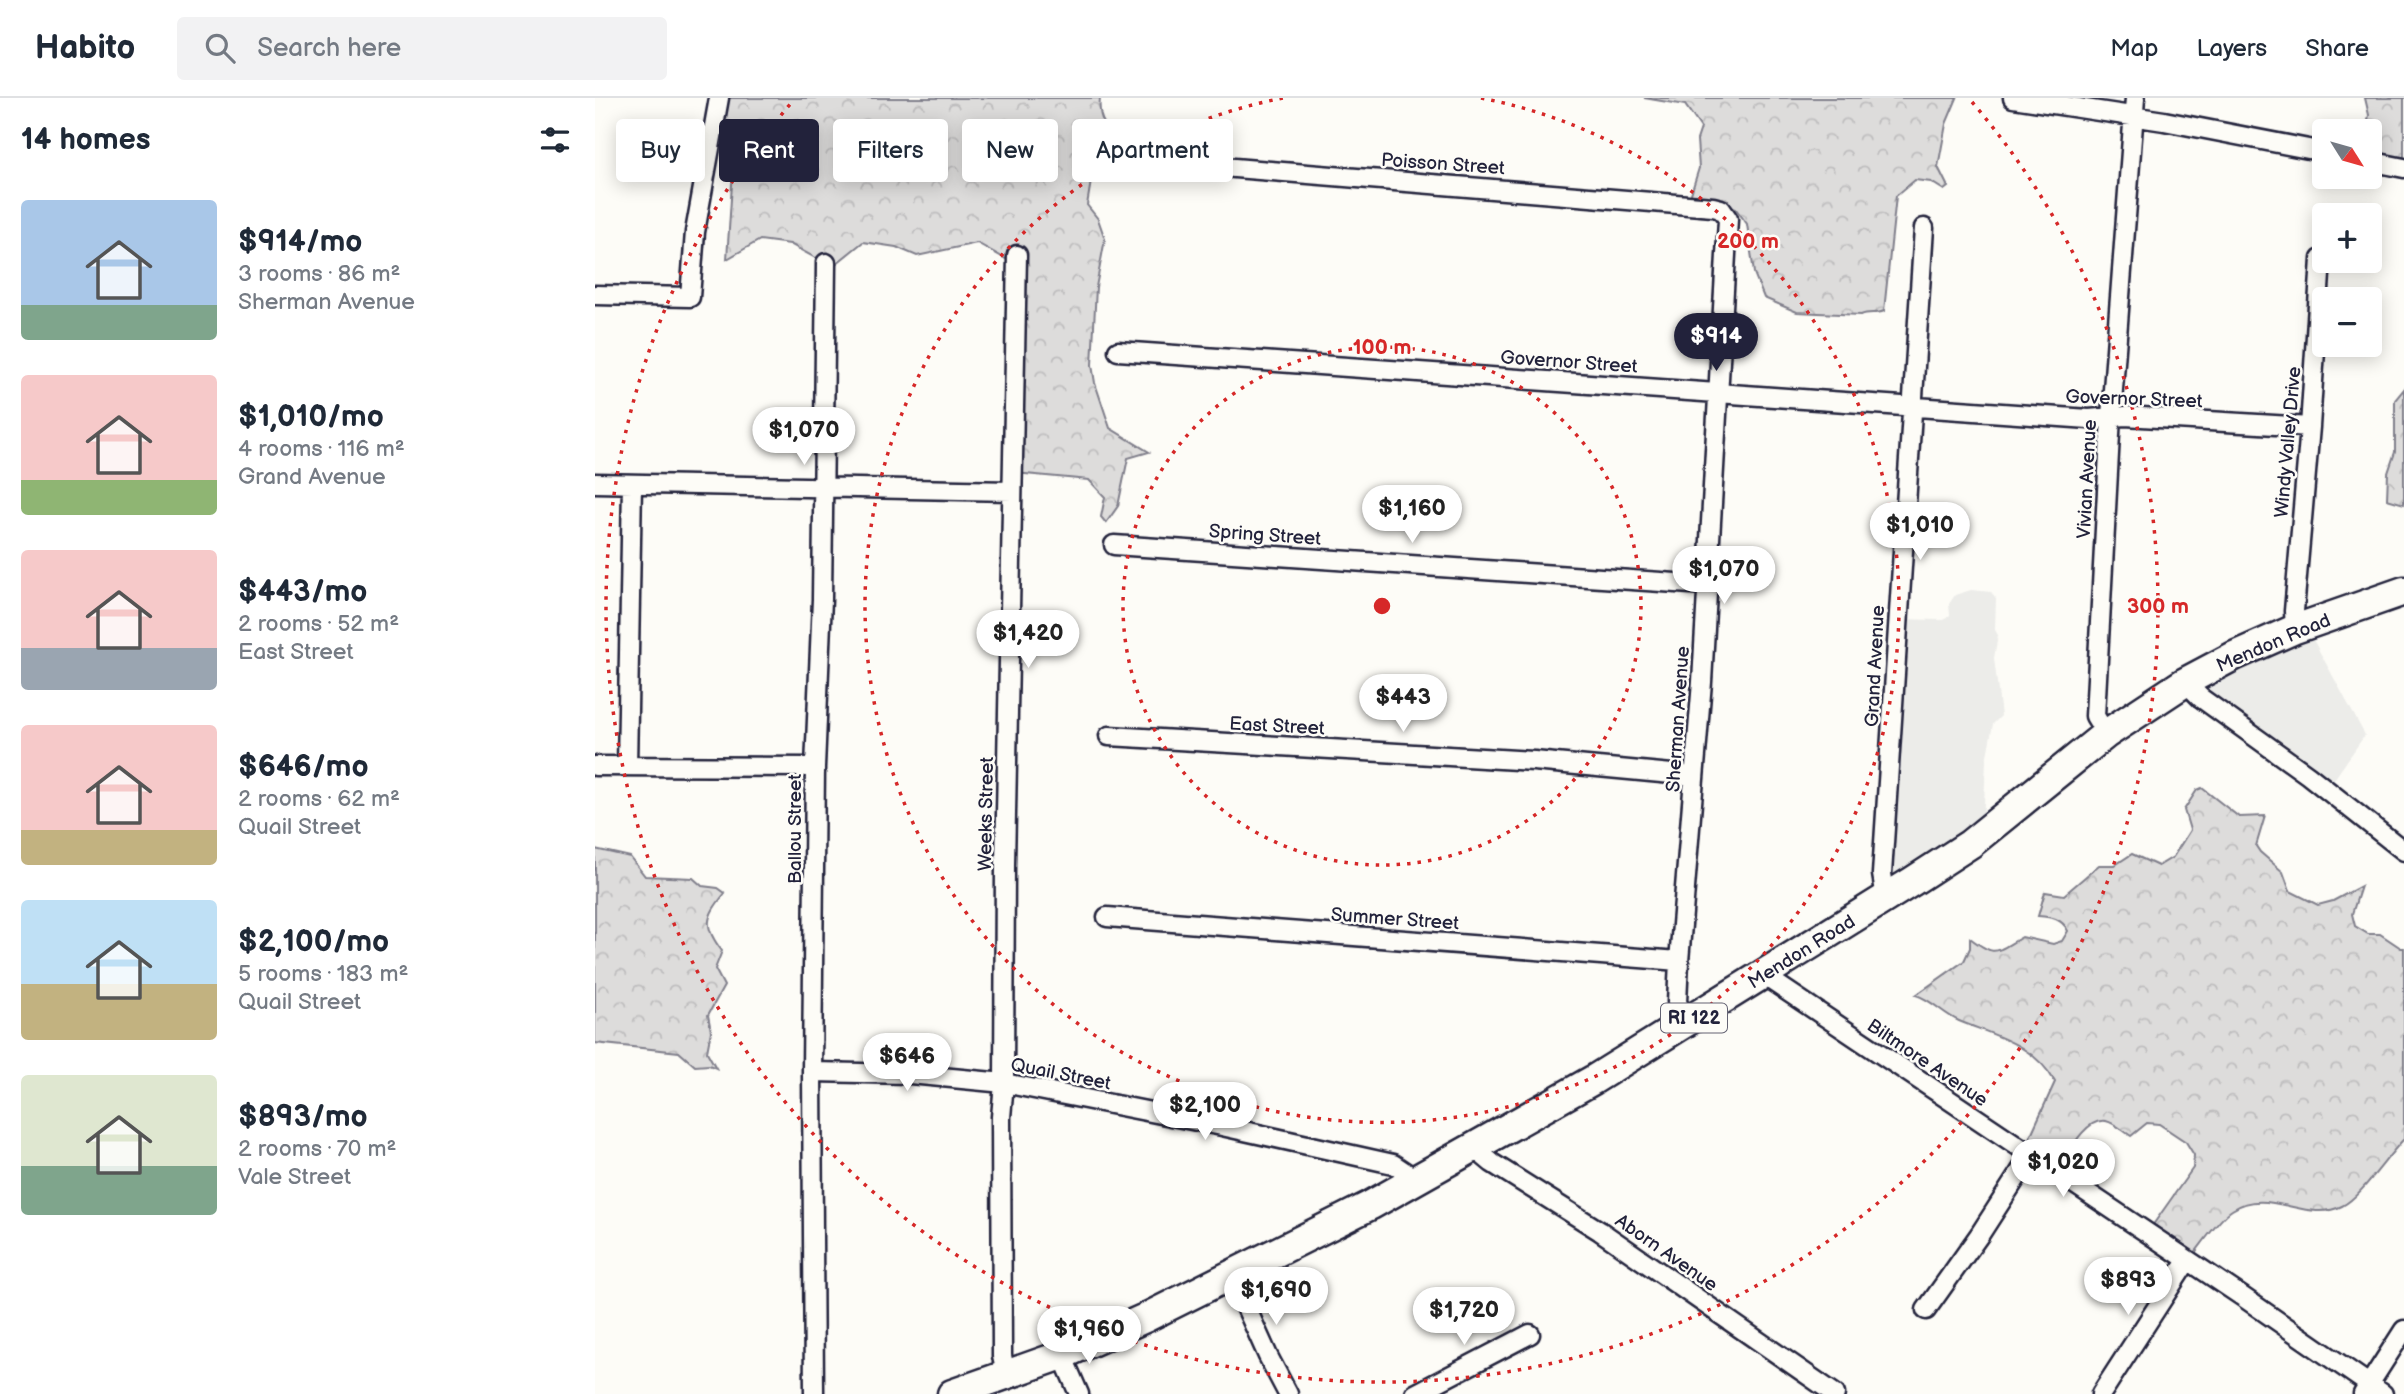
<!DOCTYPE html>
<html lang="en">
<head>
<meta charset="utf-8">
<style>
	body { margin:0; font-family:"Balsamiq Sans",sans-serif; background:#f2f2f3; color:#1f2937; height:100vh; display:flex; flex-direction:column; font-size:26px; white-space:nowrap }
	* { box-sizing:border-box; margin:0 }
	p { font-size:23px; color:#747a83 }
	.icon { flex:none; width:38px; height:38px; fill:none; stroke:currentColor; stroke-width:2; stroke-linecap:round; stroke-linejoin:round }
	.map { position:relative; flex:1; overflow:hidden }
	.panel { display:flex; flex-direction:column; background:#fff; width:595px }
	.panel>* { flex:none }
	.hud { position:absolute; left:21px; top:21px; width:665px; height:63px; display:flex; gap:14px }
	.needle { width:46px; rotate:127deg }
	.controls { position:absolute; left:1717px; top:21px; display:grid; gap:14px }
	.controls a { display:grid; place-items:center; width:70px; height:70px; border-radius:7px; background:#fff; box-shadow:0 4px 18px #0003; font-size:35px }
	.price { position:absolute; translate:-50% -60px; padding:0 16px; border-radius:24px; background:#fff; color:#222; font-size:23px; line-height:46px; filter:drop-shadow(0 2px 4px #0008) }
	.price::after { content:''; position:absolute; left:50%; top:42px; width:21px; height:16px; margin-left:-10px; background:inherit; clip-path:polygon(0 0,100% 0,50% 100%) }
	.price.current { background:#22223b; color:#fff }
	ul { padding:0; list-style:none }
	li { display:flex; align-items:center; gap:21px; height:175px; padding:0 21px }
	li span { display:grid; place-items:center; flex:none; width:196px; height:140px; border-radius:7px; color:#555 }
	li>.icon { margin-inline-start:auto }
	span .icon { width:84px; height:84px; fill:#fffc; stroke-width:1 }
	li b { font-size:30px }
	h2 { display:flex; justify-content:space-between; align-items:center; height:84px; padding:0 21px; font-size:30px }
	.pill { padding:0 24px; border-radius:7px; background:#fff; box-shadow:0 4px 18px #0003; font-size:24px; line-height:63px }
	.pill.current { background:#22223b; color:#fff }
	header { display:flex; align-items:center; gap:42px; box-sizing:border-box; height:98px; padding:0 35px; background:#fff; border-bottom:2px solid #e0e1e3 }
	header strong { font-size:33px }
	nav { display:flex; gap:38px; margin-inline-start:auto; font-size:24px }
	.search { width:490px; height:63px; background:#f2f2f3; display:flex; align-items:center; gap:18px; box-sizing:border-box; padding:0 24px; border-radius:7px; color:#747a83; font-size:26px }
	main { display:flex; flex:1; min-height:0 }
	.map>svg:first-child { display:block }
	.built { fill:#ecece9 }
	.forest { fill:url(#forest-crowns); stroke:#807f8b; stroke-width:2 }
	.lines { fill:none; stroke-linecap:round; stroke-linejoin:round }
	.minor-casing { stroke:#22223b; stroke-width:23 }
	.primary-casing { stroke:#22223b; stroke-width:33 }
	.minor { stroke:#fdfcf7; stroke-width:18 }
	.primary { stroke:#fdfcf7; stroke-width:28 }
	.ring { fill:none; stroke:#d62828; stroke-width:3.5; stroke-dasharray:3.5 7 }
	.labels { text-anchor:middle; stroke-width:5; stroke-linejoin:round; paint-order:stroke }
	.shield { fill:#fdfcf7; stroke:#646373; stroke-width:2 }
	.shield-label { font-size:18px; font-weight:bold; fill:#22223b }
	.street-label { font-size:19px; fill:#22223b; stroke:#fdfcf7 }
	.centre { fill:#d62828; stroke:#fdfcf7; stroke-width:3.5 }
	.ring-label { font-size:21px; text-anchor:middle; font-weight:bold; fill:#d62828; stroke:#fdfcf7; stroke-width:5; stroke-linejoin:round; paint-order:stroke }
</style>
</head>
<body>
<header>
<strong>Habito</strong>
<div class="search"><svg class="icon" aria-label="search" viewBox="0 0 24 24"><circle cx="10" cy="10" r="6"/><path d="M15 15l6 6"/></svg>Search here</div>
<nav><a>Map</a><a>Layers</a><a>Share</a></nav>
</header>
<main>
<section class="panel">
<h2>14 homes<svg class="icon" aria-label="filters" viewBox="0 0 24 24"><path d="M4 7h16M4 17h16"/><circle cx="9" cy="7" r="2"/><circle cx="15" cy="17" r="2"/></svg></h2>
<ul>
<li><span style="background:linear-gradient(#a9c7e8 75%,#7fa58c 0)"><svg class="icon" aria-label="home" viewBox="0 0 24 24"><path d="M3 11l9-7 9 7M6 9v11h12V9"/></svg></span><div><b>$914/mo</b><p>3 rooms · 86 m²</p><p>Sherman Avenue</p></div></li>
<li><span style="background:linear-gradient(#f6c9c9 75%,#8fb573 0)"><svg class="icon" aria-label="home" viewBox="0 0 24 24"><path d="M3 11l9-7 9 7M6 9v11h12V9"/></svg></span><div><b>$1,010/mo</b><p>4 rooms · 116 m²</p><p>Grand Avenue</p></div></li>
<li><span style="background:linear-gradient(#f6c9c9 70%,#9aa5b1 0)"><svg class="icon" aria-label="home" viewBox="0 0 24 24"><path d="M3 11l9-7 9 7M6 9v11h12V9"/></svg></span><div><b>$443/mo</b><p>2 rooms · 52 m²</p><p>East Street</p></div></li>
<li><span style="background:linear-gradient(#f6c9c9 75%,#c2b280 0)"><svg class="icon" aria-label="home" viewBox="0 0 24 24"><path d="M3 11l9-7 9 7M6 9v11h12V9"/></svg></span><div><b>$646/mo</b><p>2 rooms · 62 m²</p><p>Quail Street</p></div></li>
<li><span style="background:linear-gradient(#bfe0f5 60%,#c2b280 0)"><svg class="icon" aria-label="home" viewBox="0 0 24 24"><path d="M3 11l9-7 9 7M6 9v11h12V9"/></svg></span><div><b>$2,100/mo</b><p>5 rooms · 183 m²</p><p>Quail Street</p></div></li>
<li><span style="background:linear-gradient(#dfe7d0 65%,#7fa58c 0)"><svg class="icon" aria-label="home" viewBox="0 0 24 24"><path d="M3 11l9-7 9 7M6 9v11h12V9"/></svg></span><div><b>$893/mo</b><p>2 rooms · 70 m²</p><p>Vale Street</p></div></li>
</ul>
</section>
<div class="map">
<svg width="1809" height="1296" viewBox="0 0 1809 1296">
	<defs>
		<pattern id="forest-crowns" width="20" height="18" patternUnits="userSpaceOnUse" patternTransform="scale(1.75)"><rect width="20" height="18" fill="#dddcdb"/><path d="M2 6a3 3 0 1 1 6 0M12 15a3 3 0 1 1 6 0" fill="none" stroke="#bdbcbd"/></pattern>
	</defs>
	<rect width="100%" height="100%" fill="#fdfcf7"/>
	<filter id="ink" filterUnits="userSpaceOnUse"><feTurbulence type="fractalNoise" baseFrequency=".0143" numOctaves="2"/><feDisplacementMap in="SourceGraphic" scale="14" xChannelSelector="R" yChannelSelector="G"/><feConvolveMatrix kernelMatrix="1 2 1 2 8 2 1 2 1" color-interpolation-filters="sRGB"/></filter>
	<g filter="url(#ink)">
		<!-- built -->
		<path class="built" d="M1376,492L1396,494L1401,500L1400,532L1403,537L1399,560L1406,618L1398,626L1391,663L1388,728L1290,791L1298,521L1349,522L1355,517L1354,506L1360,497Z
			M1709,525L1770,637L1733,690L1588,584Z"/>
		<!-- forest -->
		<path class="forest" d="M122,0H505C502,28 515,32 535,48L510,53L498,71L492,107L503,121L510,141L501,189L497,267L500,285L515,330L554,354L533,360L523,408L511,425L506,419L510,399L494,382L420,375L425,169L382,145L322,158L301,149L268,144L237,169L195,146L165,142L132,161L137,86L146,39L125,35Z
			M1049,0H1362L1351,26L1343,69L1353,89L1349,92L1336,84L1320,82L1301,98L1289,213C1281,217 1274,213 1266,217L1202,214L1169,200L1159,175L1152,126L1141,111L1124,104L1095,99L1104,70L1102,42L1106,30L1090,7Z
			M1770,0H1809V64L1775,57L1774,33H1771L1774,17Z
			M1809,291V406L1792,401L1793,375L1800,354V302Z
			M1607,690L1644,719L1670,718L1661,748L1665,754L1688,774L1695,793L1723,807L1738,803L1766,788L1757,816L1760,828L1773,836H1785L1806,850H1809V1041C1793,1057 1765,1100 1747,1108C1712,1126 1673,1088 1637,1112C1625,1119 1605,1149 1595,1161L1555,1131L1598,1070L1599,1057L1591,1044L1564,1026L1552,1025L1536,1038C1528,1033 1520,1025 1511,1023C1490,1019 1472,1058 1461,1074L1429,1052L1460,984C1439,946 1400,938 1364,923C1348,916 1337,902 1321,897L1369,863L1375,850V840C1401,860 1400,854 1427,839L1458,846L1467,843L1473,833C1467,820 1456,819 1443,818L1450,794L1469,797L1504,767H1520L1537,756L1563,768L1578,759L1595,732L1589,712L1602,692Z
			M0,751L35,759L50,778L98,780L107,788L123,790L130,795C110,820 108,828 127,853L120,871L129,888L113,917L116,933L112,954L121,970L114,967L100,968L84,954L0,945Z"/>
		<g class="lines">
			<!-- minor casing -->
			<g class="minor-casing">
				<path id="minor" d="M1418,0L1569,23L1729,54
					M567,57L603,67L1118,109L1126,111L1133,121L1107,584L1084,863L1082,904L1091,925
					M1774,63L1809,70
					M0,197L95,199L100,134L124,0
					M523,253L1494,321L1530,318L1715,329
					M0,385L417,393
					M519,447L1111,487
					M1700,531L1699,513L1715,329L1726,161
					M1590,584L1606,600L1713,677L1809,753
					M1511,636L1500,618L1516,318L1540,0
					M514,638L939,663L1098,678
					M0,668L220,669
					M32,668L37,386
					M1291,800L1287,776L1329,130
					M512,819L1084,863
					M1168,877L1648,1199L1788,1296
					M217,974L315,976L409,985L627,1028L798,1066L822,1082
					M879,1050L897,1065L1005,1133L1240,1296
					M637,1178L673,1258L693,1296
					M1331,1212L1385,1136L1436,1057
					M467,1257L484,1296
					M411,1276L407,1258L406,1019L409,985L410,766L422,157
					M219,1296L217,974L220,669L227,501L231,165
					M820,1296L935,1236
					M1506,1296L1592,1163
					M1768,1296L1809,1232"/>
			</g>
			<!-- primary casing -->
			<g class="primary-casing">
				<path id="primary" d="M357,1296L467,1257L550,1220L776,1107L998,982L1318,783L1375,746L1511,636L1590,584L1639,558L1700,531L1809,493"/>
			</g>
			<!-- minor -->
			<use href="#minor" class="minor"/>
			<!-- primary -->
			<use href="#primary" class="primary"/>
		</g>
	</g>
	<!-- distance rings -->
	<g class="ring">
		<circle cx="787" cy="508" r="259"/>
		<path d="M886 0A517 517 0 1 1 688 0"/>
		<path d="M1377 4A776 776 0 1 1 197 4"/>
	</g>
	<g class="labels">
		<!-- shield labels -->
		<rect class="shield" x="1066" y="905.5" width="66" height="29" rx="5"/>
		<g class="shield-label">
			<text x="1099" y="926">RI 122</text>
		</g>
		<!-- street labels -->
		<g class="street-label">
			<text transform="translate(848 65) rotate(4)" y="7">Poisson Street</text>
			<text transform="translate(974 263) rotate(4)" y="7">Governor Street</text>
			<text transform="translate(1539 300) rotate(2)" y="7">Governor Street</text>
			<text transform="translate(1692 344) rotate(-85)" y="7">Windy Valley Drive</text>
			<text transform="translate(1491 381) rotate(-87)" y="7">Vivian Avenue</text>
			<text transform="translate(670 436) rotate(4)" y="7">Spring Street</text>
			<text transform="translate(1678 544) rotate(-23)" y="7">Mendon Road</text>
			<text transform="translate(1279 568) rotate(-87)" y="7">Grand Avenue</text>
			<text transform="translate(1082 621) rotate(-86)" y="7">Sherman Avenue</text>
			<text transform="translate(682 627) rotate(3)" y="7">East Street</text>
			<text transform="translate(390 716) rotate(-89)" y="7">Weeks Street</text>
			<text transform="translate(199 731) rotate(-90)" y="7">Ballou Street</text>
			<text transform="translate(800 820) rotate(4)" y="7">Summer Street</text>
			<text transform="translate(1206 853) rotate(-32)" y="7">Mendon Road</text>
			<text transform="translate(1333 964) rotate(34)" y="7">Biltmore Avenue</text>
			<text transform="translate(466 975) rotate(11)" y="7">Quail Street</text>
			<text transform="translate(1072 1154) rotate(35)" y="7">Aborn Avenue</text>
		</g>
	</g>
	<circle cx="787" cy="508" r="10" class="centre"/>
	<g class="ring-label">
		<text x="1153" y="150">200 m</text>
		<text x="787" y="256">100 m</text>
		<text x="1563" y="515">300 m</text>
	</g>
</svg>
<div class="controls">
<a><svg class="needle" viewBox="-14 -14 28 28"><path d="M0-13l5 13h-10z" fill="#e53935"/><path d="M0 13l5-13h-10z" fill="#747a83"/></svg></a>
<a>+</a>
<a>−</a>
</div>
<b class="price current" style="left:1121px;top:275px">$914</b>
<b class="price" style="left:209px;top:369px">$1,070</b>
<b class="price" style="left:817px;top:447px">$1,160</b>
<b class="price" style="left:1325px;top:464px">$1,010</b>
<b class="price" style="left:1129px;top:508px">$1,070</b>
<b class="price" style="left:433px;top:572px">$1,420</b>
<b class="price" style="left:808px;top:636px">$443</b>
<b class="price" style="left:312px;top:995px">$646</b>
<b class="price" style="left:610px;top:1044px">$2,100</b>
<b class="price" style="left:1468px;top:1101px">$1,020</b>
<b class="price" style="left:1533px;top:1219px">$893</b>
<b class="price" style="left:681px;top:1229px">$1,690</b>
<b class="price" style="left:869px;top:1249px">$1,720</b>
<b class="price" style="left:494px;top:1268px">$1,960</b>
<div class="hud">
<a class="pill">Buy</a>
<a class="pill current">Rent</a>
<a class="pill">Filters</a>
<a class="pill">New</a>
<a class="pill">Apartment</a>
</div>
</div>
</main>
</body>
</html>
